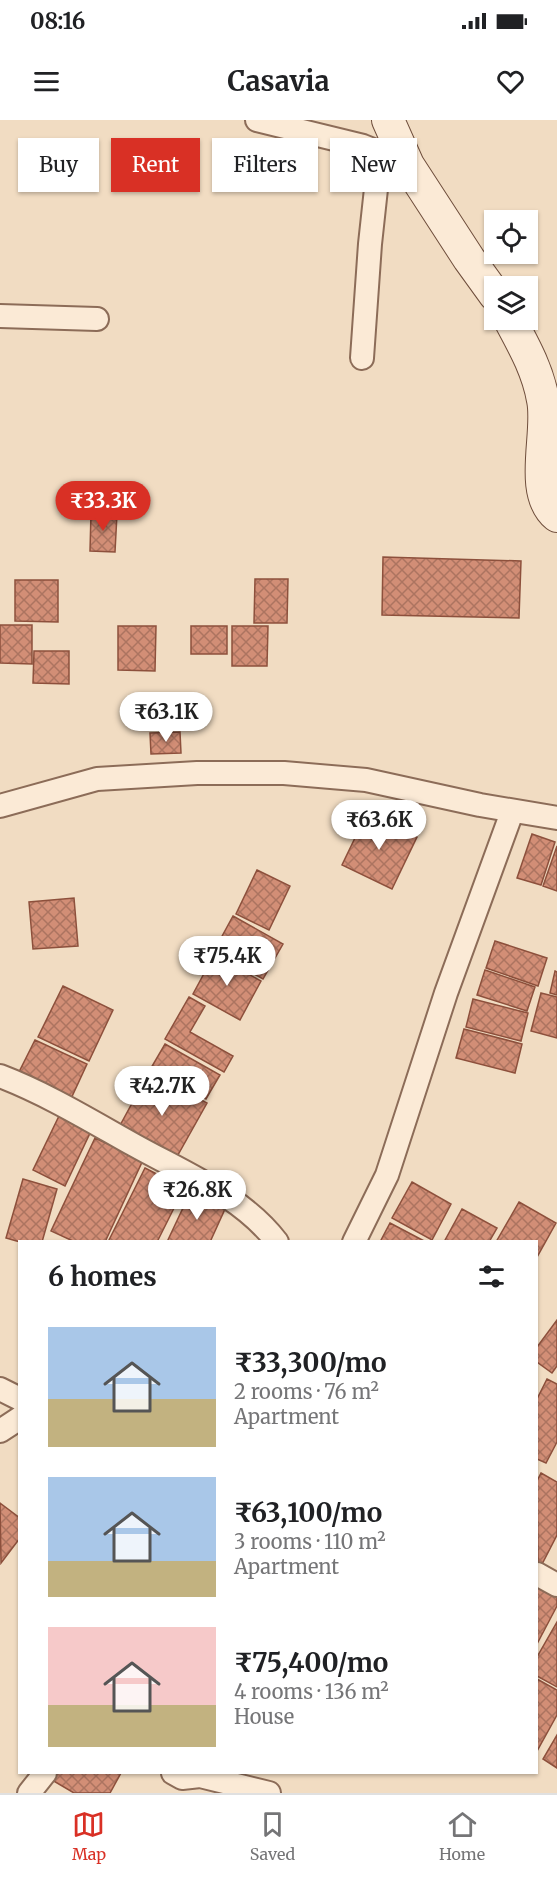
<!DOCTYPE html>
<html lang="en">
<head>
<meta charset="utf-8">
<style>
	body { margin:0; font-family:Merriweather,serif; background:#f2f2f2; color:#202124; height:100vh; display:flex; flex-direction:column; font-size:22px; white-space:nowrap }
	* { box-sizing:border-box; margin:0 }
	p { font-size:20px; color:#757577 }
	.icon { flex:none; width:33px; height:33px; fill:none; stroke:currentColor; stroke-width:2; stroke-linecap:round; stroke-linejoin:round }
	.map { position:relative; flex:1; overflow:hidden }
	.sheet { position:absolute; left:18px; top:1120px; width:520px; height:534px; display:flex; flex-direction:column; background:#fff; border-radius:0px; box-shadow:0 2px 4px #0004 }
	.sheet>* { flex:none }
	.hud { position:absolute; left:18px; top:18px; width:522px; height:54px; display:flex; gap:12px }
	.buttons { position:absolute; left:484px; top:90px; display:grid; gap:12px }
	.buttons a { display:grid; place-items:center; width:54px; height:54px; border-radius:0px; background:#fff; box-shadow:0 2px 4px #0004; font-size:30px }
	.price { position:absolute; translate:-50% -51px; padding:0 14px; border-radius:21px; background:#fff; color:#222; font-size:20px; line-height:39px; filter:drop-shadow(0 2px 3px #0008) }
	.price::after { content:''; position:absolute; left:50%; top:36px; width:18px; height:14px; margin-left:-9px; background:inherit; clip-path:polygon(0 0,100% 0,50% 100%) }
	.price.selected { background:#d93025; color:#fff }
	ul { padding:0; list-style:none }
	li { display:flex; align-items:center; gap:18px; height:150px; padding:0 30px }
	li span { display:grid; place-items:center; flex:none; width:168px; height:120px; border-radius:0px; color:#555 }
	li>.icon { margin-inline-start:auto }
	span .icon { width:72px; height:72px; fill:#fffc; stroke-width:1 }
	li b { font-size:26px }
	h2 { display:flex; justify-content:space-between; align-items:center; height:72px; padding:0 30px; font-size:26px }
	.tag { padding:0 21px; border-radius:0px; background:#fff; box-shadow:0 2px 4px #0004; font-size:21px; line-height:54px }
	.tag.selected { background:#d93025; color:#fff }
	.status { display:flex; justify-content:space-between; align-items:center; height:42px; padding:0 30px; background:#fff; direction:ltr }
	.status svg { height:16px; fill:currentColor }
	header { display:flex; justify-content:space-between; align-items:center; height:78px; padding:0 30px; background:#fff; font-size:27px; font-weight:700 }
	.tabs { display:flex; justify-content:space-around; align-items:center; height:84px; border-top:2px solid #e0e0e0; background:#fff; font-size:16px; color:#757577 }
	.tabs a { display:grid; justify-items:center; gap:3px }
	.tabs .selected { color:#d93025 }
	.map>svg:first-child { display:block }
	.building { fill:url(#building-cross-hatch); stroke:#8d503c; stroke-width:1.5 }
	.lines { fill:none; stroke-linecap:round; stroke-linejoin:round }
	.street-casing { stroke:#8c6c58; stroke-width:26 }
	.secondary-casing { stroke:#6e4d3b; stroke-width:34 }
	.street { stroke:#fbead6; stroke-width:22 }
	.secondary { stroke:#fbead6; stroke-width:32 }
</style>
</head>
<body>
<div class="status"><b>08:16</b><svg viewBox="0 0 49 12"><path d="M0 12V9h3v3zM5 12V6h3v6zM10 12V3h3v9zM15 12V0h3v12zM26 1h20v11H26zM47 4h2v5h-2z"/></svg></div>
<header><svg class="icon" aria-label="menu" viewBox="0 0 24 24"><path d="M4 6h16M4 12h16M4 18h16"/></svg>Casavia<svg class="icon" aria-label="heart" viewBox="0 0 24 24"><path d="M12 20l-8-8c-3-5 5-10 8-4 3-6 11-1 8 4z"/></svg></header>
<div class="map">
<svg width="557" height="1673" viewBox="0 0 557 1673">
	<defs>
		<pattern id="building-cross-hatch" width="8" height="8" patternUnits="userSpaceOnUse" patternTransform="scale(1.5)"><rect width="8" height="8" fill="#d28e76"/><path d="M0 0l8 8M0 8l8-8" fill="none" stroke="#ac7460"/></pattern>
	</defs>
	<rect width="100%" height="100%" fill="#f1dcc2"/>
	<!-- building -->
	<path class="building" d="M91,393L117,394L115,432L90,431Z
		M383,437L521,441L519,498L382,495Z
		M255,459H288L287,503H254Z
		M15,460H58V502L15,501Z
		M0,505H32V544L0,543Z
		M118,506H156L155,551L118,550Z
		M191,506H227V534H191Z
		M232,506H268L267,546H232Z
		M34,531H69V564L33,563Z
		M180,612L181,633L151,634L150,613Z
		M367,693L417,717L392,769L342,745Z
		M532,714L555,722L541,765L517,758Z
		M557,726V771L543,766Z
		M257,750L290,766L269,810L236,794Z
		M74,778L78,826L33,829L29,782Z
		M233,796L283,824L263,859L214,831Z
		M495,821L547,838L538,866L486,848Z
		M214,835L261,861L240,900L193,874Z
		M485,850L535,867L527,891L477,875Z
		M555,851L557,852V875L550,873Z
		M63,866L113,890L89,941L38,917Z
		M541,873L557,877V918L531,911Z
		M189,877L205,886L190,912L233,936L224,952L165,919Z
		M473,879L528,893L521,921L466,907Z
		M464,909L522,924L515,953L456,938Z
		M35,920L87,944L69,983L16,958Z
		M165,924L220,955L206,979L151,948Z
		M149,952L207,983L174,1042L117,1011Z
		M59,996L91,1011L65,1066L33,1050Z
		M95,1018L143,1040L105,1122H75L51,1111Z
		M145,1048L184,1068L157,1122H108Z
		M23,1059L57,1069L42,1122H20L6,1118Z
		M412,1062L451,1084L432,1120L392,1098Z
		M190,1073L225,1089L210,1122H167Z
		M519,1082L556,1103L537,1137V1122H496Z
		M462,1089L497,1108L489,1122H444Z
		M390,1103L426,1122H380Z
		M557,1200V1246L552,1253L537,1242V1227Z
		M547,1259L557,1264V1322L546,1343L537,1339V1279Z
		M541,1353L557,1362V1415L538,1452L537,1361Z
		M0,1383L20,1398V1418L1,1443Z
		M537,1466L557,1476V1486L537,1524Z
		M557,1502V1567L537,1556V1537Z
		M537,1559L557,1570V1595L537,1631Z
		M557,1615V1648L543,1639Z
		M58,1653H121L110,1673H74L52,1660Z"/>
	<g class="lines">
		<!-- street casing -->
		<g class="street-casing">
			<path id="street" d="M257,0L363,26L393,38
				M0,196L97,199
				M362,238L370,124L380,32
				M0,686L97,659L197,653H284L366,660L480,685L557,698
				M0,956C47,974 91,1001 134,1025C184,1053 242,1076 277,1122
				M354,1122L387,1055L446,873L512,692
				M0,1269L20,1279
				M0,1311L20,1298
				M537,1454L557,1465
				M173,1653L182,1658L200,1656L269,1673
				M29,1673L45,1653"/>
		</g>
		<!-- secondary casing -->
		<g class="secondary-casing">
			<path id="secondary" d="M388,0L408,45L469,139L495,175
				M510,200C524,226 538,251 543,280C550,313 528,372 557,396"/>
		</g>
		<!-- street -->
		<use href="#street" class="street"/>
		<!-- secondary -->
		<use href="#secondary" class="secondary"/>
	</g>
</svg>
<div class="buttons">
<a><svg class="icon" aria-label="locate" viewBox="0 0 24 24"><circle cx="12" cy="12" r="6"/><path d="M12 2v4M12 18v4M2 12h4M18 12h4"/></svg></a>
<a><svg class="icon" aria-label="layers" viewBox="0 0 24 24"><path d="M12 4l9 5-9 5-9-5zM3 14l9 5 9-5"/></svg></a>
</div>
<b class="price selected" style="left:103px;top:412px">₹33.3K</b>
<b class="price" style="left:166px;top:623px">₹63.1K</b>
<b class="price" style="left:379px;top:731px">₹63.6K</b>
<b class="price" style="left:227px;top:867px">₹75.4K</b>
<b class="price" style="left:162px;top:997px">₹42.7K</b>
<b class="price" style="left:197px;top:1101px">₹26.8K</b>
<div class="hud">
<a class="tag">Buy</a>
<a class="tag selected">Rent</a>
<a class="tag">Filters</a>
<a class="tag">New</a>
</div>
<section class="sheet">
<h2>6 homes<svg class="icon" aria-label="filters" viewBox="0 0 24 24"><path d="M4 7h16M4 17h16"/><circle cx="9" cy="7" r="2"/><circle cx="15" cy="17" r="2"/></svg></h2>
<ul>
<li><span style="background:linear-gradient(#a9c7e8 60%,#c2b280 0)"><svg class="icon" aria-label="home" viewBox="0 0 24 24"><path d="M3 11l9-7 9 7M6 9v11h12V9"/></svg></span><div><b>₹33,300/mo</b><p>2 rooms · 76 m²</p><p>Apartment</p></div></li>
<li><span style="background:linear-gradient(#a9c7e8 70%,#c2b280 0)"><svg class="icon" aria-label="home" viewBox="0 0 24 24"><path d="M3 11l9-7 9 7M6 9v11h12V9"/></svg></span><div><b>₹63,100/mo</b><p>3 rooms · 110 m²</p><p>Apartment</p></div></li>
<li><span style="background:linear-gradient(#f6c9c9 65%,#c2b280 0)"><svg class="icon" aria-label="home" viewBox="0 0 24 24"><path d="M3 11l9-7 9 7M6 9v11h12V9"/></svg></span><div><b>₹75,400/mo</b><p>4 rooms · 136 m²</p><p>House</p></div></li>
</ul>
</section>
</div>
<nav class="tabs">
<a class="selected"><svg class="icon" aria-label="map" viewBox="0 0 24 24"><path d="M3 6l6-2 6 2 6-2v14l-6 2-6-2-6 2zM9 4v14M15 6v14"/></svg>Map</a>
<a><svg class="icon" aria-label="saved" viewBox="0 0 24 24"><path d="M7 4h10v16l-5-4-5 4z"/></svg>Saved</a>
<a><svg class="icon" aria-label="home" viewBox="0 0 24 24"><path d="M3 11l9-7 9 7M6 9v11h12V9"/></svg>Home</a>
</nav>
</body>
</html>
